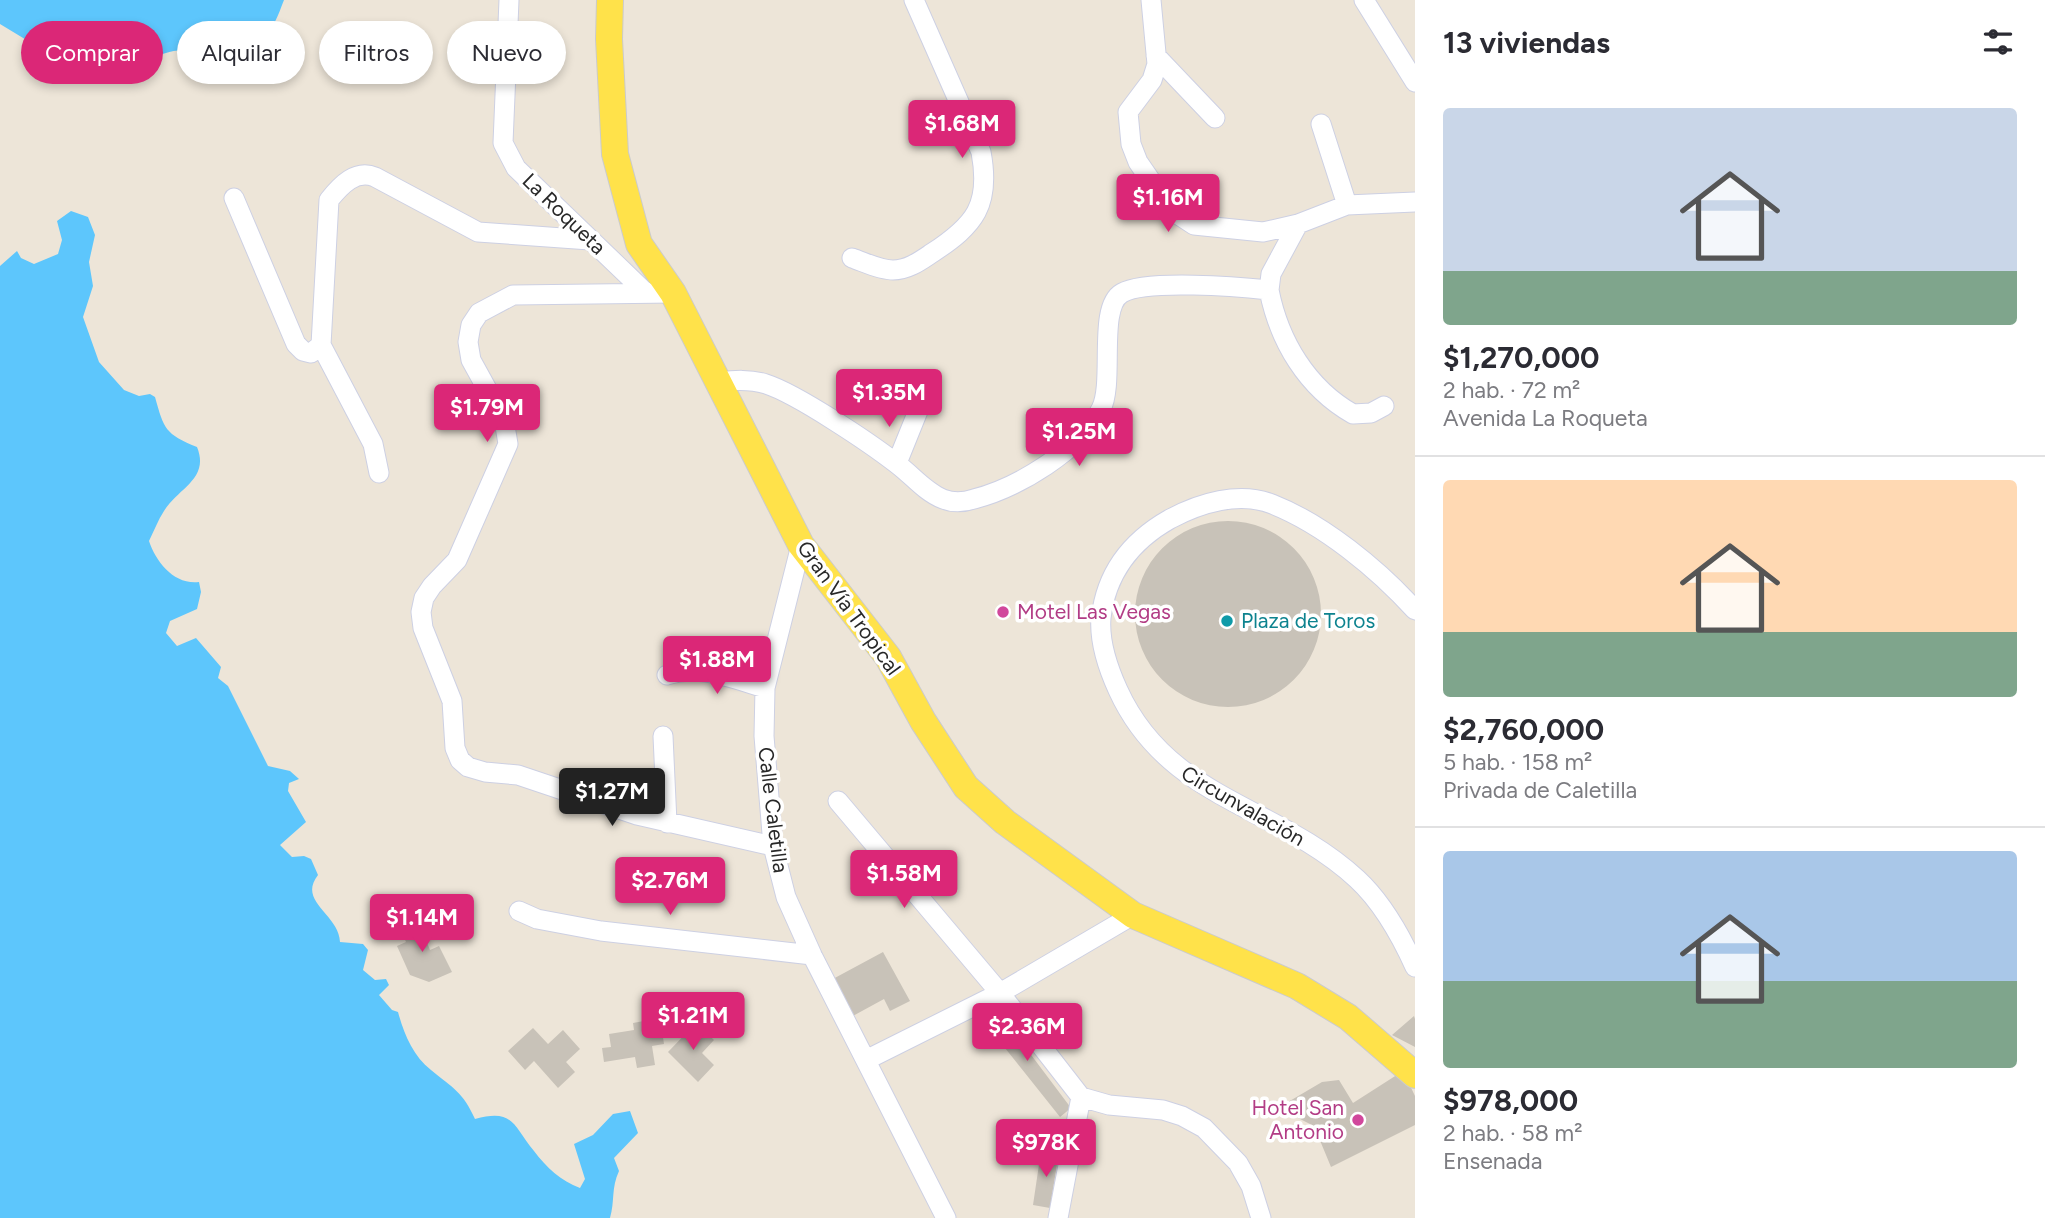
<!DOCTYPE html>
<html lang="es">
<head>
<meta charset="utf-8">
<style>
	body { margin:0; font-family:Figtree,sans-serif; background:#f2f2f3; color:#2b2b33; height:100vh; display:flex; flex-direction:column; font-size:26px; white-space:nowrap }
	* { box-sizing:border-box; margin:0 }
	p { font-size:23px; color:#7c7c81 }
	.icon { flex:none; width:38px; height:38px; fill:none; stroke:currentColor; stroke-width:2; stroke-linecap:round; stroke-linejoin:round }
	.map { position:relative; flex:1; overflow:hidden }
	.side { display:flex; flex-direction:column; background:#fff; width:630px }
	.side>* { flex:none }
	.guide { position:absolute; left:21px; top:21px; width:665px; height:63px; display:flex; gap:14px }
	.price { position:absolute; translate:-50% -60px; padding:0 16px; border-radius:7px; background:#db2777; color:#fff; font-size:23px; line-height:46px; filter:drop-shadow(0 2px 4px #0008) }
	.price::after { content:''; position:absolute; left:50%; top:42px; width:21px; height:16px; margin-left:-10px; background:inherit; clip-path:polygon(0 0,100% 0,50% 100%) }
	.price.current { background:#222; color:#fff }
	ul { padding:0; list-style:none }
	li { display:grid; align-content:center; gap:14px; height:371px; padding:0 28px }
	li+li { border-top:2px solid #e1e1e2 }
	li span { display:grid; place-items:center; height:217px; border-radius:7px; color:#555 }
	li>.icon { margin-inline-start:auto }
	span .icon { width:126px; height:126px; fill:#fffc; stroke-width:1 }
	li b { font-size:30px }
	h2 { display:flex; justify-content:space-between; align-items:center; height:84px; padding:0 28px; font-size:30px }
	.tag { padding:0 24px; border-radius:32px; background:#fff; box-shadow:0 4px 10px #0003; font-size:24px; line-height:63px }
	.tag.current { background:#db2777; color:#fff }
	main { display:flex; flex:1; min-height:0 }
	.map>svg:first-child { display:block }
	.water { fill:#5dc6fc }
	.building { fill:#c8c2b8 }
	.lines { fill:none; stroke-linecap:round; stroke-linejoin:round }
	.minor-casing { stroke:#cdd0e3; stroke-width:21 }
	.major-casing { stroke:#cbcbcb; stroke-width:28 }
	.minor { stroke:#fff; stroke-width:19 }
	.major { stroke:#ffe24a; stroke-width:26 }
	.hotel-dot { fill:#d1479c; stroke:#fff; stroke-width:2.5 }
	.culture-dot { fill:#0f9aa8; stroke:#fff; stroke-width:2.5 }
	.labels { text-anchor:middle; stroke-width:7; stroke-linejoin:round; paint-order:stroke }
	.street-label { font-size:21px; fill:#282828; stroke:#fff }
	.hotel-label { font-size:21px; fill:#b23c85; stroke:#fff; text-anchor:start }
	.culture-label { font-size:21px; fill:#0d838f; stroke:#fff; text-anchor:start }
</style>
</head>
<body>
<main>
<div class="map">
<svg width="1415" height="1218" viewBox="0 0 1415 1218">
	<rect width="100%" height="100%" fill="#ede5d8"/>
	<!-- water -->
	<path class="water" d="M0,0H284C278,15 274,30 260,39C245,48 240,47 227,62C210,65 204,54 189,51C176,48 161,55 149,58C128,38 109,48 85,38L79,49H72L66,41L52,36L33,44L0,24Z
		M71,211L88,217L95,235L89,262L93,286L83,317L99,362L124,390L139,396L150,394L155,397C164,429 165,434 197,447C210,479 178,488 164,511C158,520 154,531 149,541C156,562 174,585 199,582L201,592L197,609L170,621L166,633L177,646L196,638L221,667L218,678L228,686L268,766L290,771L299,779L289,783L288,791L306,822L280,845L292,857L304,856L311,859L318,875C297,902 339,914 340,942L363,944L368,950L363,970L375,980L386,979L389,985L379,995L392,1010L398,1012C404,1034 413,1056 431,1070C453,1088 463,1092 475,1119C514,1108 513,1126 534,1151C546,1167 561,1181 580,1188L585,1179L574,1144L593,1135L613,1114L630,1111L638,1133L614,1158L619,1171C611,1188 615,1201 610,1218H0V266L17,251L21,258L34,264L58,254L62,240L57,221Z"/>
	<!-- building -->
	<path class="building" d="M1135 614a93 93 0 1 1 186 0a93 93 0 1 1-186 0Z
		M417,918L430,950L439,946L452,972L429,982L410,975L397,946L406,942L399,926Z
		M883,952L910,1001L890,1011L884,999L851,1017L831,980Z
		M999,1012L1071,1108L1060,1117L985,1023Z
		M1414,1016L1415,1019V1047L1392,1035Z
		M660,1018L664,1044L652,1046L655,1065L637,1068L635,1057L604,1062L602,1048L611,1047L609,1034L634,1030L633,1023Z
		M696,1023L714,1040L702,1053L714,1065L698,1082L668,1052Z
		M533,1028L548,1044L563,1030L580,1049L566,1062L575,1072L558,1088L534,1061L525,1070L508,1051Z
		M1403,1071L1415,1096V1125L1331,1167L1314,1126L1290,1114L1288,1102L1322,1082L1339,1080L1353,1103Z
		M1041,1151L1059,1152L1050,1208L1033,1205Z"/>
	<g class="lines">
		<!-- minor casing -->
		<g class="minor-casing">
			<path id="minor" d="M509,0L503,143L516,168L644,291
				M1151,0L1157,64L1152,80L1128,112L1131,144L1138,162L1171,210L1194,225L1263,232L1298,224L1347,205L1415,202
				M1364,0L1415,82
				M1156,56L1215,118
				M1321,124L1347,205
				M234,198L296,344L303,351L311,353L321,345L329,200C341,185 356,169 375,177L478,232L590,240
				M852,258C864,262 880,270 893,270C908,270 920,261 932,253C975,225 991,205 981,152L914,0
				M1269,290C1279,341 1307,388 1353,414L1371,413L1384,406
				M673,293L513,295L479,313L471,325L468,342L471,360L504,420L508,444L457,560L432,586L424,598L421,612L423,628L452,701L455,748L460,760L468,767L485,772L518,775L637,815L773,846
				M321,345L373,444L379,473
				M719,382C735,380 750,379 766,384C797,394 870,443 897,464C912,475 925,492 943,499C953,503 965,502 974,499C1017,488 1081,450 1101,409C1115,382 1097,307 1122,293C1146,279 1240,287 1269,290L1271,274L1298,224
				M897,463L918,411
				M801,545L765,688L764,736L773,846L786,897L812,955L946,1218
				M1415,610C1378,569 1323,524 1272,504C1239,491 1200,503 1170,519C1131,541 1106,574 1101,618C1099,642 1108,668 1118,690C1168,800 1277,805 1357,879C1383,903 1401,936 1415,967
				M667,675C700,664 733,679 765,688
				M663,736L667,823
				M838,801L1000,993L1081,1097L1109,1105L1163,1110L1182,1116L1204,1128L1238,1163L1251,1186L1261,1218
				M519,911L537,919L601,931L812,955
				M866,1060L1000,993L1133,915
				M1058,1218L1081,1097"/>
		</g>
		<!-- major casing -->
		<g class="major-casing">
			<path id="major" d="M610,0L609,39L615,154L639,244L673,293L801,545L888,657L923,721L966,787L1005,822L1133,915L1297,986L1348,1017L1415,1075"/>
		</g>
		<!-- minor -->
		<use href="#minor" class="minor"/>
		<!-- major -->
		<use href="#major" class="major"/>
	</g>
	<!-- markers -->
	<g class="hotel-dot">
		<circle cx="1003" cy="612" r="7"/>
		<circle cx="1358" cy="1120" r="7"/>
	</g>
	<circle class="culture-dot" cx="1227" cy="621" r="7"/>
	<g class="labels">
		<!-- street labels -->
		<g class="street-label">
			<text transform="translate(564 214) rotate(44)" y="7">La Roqueta</text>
			<text transform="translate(849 608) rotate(54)" y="7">Gran Vía Tropical</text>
			<text transform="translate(1243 806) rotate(30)" y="7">Circunvalación</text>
			<text transform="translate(773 810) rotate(83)" y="7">Calle Caletilla</text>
		</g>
		<!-- hotel labels -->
		<g class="hotel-label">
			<text x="1017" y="619">Motel Las Vegas</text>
			<text x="1344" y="1115" text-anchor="end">Hotel San<tspan x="1344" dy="24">Antonio</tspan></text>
		</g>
		<!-- culture labels -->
		<g class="culture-label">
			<text x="1241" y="628">Plaza de Toros</text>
		</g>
	</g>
</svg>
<b class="price" style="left:962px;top:160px">$1.68M</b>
<b class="price" style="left:1168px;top:234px">$1.16M</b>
<b class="price" style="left:889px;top:429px">$1.35M</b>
<b class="price" style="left:487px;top:444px">$1.79M</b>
<b class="price" style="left:1079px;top:468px">$1.25M</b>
<b class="price" style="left:717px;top:696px">$1.88M</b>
<b class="price current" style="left:612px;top:828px">$1.27M</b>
<b class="price" style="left:904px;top:910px">$1.58M</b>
<b class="price" style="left:670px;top:917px">$2.76M</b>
<b class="price" style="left:422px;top:954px">$1.14M</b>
<b class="price" style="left:693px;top:1052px">$1.21M</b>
<b class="price" style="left:1027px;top:1063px">$2.36M</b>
<b class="price" style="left:1046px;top:1179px">$978K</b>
<div class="guide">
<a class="tag current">Comprar</a>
<a class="tag">Alquilar</a>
<a class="tag">Filtros</a>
<a class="tag">Nuevo</a>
</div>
</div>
<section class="side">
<h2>13 viviendas<svg class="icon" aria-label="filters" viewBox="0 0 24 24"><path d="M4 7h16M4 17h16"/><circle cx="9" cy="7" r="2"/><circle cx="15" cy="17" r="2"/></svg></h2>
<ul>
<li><span style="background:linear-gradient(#c9d6e8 75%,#7fa58c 0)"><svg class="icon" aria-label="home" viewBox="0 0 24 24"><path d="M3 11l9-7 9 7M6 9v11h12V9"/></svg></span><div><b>$1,270,000</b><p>2 hab. · 72 m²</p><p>Avenida La Roqueta</p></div></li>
<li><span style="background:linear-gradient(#ffd9b3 70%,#7fa58c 0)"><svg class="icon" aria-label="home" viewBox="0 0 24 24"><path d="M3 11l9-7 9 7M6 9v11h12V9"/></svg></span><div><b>$2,760,000</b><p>5 hab. · 158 m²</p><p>Privada de Caletilla</p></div></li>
<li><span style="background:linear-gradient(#a9c7e8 60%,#7fa58c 0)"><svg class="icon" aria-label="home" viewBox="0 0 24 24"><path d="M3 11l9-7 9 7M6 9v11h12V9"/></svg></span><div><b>$978,000</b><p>2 hab. · 58 m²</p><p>Ensenada</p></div></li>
</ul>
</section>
</main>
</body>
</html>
